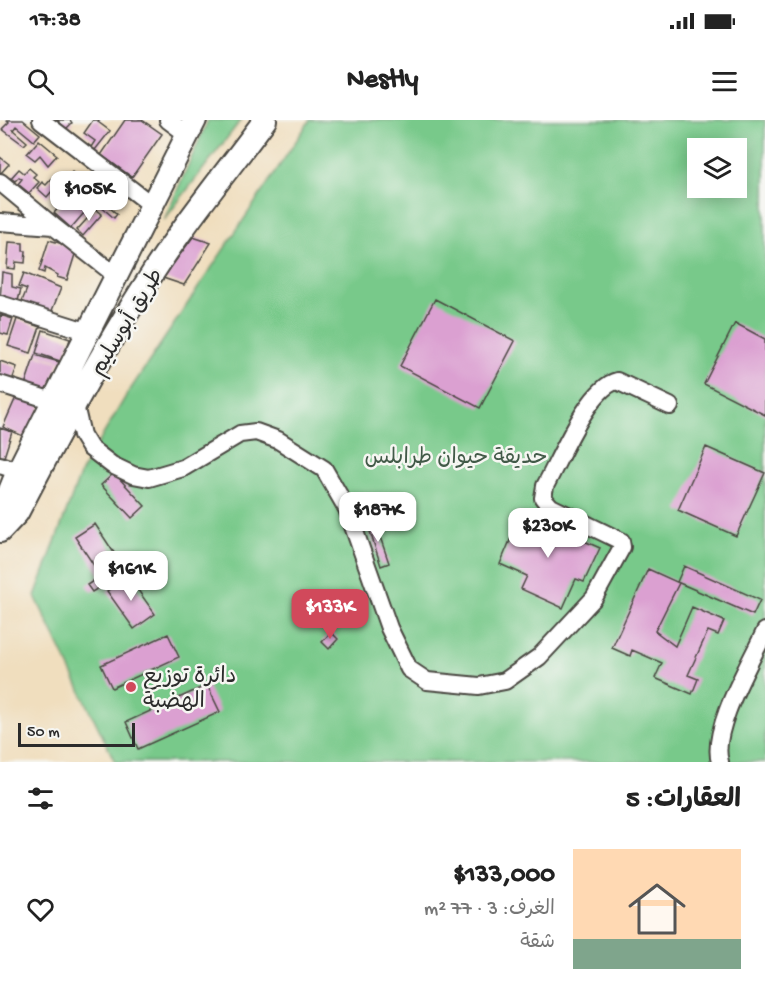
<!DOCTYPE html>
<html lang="ar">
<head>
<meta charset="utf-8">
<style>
	body { margin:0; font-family:"Gochi Hand","Playpen Sans Arabic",sans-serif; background:#f2f2f2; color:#222; direction:rtl; height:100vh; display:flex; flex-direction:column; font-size:22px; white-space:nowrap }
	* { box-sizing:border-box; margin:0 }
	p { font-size:20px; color:#767676 }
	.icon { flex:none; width:33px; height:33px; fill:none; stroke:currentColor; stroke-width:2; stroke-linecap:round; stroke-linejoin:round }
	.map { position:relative; height:642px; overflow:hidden; direction:ltr }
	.side { display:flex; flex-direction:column; background:#fff; flex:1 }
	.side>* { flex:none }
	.controls { position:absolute; left:687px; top:18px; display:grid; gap:12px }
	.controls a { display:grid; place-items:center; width:60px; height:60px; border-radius:0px; background:#fff; box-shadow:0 3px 15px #0003; font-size:30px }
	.scale { position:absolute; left:18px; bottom:15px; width:117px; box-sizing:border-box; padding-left:6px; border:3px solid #2b2b2b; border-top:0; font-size:16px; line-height:21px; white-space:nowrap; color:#2b2b2b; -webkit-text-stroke:4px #f6f6f2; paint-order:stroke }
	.price { position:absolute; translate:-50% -51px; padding:0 14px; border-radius:12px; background:#fff; color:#222; font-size:20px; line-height:39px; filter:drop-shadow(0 2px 3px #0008) }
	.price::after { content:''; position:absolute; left:50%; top:36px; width:18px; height:14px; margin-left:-9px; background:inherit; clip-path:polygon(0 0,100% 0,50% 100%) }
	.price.current { background:#d1495b; color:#fff }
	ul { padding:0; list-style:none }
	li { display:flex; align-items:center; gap:18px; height:150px; padding:0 24px }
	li+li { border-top:2px solid #e0e0e0 }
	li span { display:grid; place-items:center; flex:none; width:168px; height:120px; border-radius:0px; color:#555 }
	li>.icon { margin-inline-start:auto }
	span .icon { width:72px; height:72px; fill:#fffc; stroke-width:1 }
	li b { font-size:26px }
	h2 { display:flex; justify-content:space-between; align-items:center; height:72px; padding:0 24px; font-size:26px }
	.status { display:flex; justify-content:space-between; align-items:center; height:42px; padding:0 30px; background:#fff; direction:ltr }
	.status svg { height:16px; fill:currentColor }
	header { display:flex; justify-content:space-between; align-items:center; height:78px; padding:0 24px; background:#fff; font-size:27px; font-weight:700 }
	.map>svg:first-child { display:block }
	.green { fill:#78c98a; stroke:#527a5a; stroke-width:1.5; fill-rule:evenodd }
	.building { fill:#dba0d1 }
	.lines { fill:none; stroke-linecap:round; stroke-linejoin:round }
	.minor-casing { stroke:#494641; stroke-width:20 }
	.major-casing { stroke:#494641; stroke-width:26 }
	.minor { stroke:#fff; stroke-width:16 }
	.major { stroke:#fff; stroke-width:22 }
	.poi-dot { fill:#d1495b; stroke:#f6f6f2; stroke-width:2 }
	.labels { text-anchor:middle; stroke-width:5; stroke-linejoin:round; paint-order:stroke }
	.street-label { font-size:22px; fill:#2b2b2b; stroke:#f6f6f2 }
	.park-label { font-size:22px; fill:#425a48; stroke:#f6f6f2 }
	.poi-label { font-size:22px; fill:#2b2b2b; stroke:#f6f6f2; text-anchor:start }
</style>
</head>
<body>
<div class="status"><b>17:38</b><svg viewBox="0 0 49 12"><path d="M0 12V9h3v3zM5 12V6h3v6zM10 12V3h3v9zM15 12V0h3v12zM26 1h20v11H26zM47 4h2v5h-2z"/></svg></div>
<header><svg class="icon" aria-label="menu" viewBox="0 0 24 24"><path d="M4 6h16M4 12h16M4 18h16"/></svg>Nestly<svg class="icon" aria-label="search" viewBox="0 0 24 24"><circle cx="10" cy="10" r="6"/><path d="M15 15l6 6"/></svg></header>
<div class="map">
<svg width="765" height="642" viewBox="0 0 765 642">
	<rect width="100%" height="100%" fill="#f6f6f2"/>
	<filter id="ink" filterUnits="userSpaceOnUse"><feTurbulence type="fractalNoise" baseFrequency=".0167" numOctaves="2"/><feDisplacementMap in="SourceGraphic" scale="12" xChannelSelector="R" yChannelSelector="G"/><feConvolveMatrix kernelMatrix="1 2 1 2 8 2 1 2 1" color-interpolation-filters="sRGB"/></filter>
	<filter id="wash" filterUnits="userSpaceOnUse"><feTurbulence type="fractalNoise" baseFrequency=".008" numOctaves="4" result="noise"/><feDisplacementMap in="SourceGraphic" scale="24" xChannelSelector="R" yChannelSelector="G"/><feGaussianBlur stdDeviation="1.35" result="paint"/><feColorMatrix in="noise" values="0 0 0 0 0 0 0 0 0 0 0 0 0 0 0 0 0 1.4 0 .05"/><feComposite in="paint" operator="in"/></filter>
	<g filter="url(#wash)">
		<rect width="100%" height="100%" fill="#f0debe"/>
		<!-- green -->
		<path class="green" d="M208,0H241L164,100Z
			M310,0H765V642H115L35,476L81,352L126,276ZM698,28H736V68H698Z"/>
		<g id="blocks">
			<!-- building -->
			<path class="building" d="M7,0H23L40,14L34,21L16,6L13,10L27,22L24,25L2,9L9,2Z
				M57,0H70L72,3L66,9Z
				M93,0H100L98,2L110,11L95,30L91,27L95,21L84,13Z
				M125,0H142L162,14L132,57L101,35Z
				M39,20L57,35L48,45L40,35L35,40L27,34Z
				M0,37L9,44L0,54Z
				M29,48L36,54L33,57L39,62L29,73L18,64L22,59L19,57L15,61L11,58L19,49L24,53Z
				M72,52L81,60L77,64L69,56Z
				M54,56L69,70L62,78L53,70L47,77L37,68L42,62L46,65Z
				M94,57L98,61L88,72L84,68Z
				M73,71L90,86L71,108L54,93Z
				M102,81L117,94L114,98L99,85Z
				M96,89L102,94L83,116L77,110Z
				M193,117L211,123L184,165L163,158Z
				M49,120L77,128L67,160L57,157L58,155L45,148L44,153L39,151Z
				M9,122L23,123V131H26L25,143L16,142L15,149L7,148Z
				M2,152L12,154V167L21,169L17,185L0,180Z
				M24,153L61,168L49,198L20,186L27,169L19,166Z
				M435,179L515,221L480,288L400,246Z
				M0,195L13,199L8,215L0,213Z
				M17,199L40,207L31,233L8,226Z
				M735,203L765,219V295L704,264Z
				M43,210L70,219L63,242L36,233Z
				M35,235L59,242L48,276L24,268Z
				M0,241L17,247L10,266L0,262Z
				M17,275L41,286L27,318L3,307Z
				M0,308L12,312L4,337L0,336Z
				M706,327L765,353L736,416L678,390Z
				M114,353L145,386L132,398L101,365Z
				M518,392L600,428L584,462L576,459L563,488L521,469L527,456L500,444L514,411L510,409Z
				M374,399L389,443L381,446L367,402Z
				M95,404L126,451L92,472L87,465L101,456L75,417Z
				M684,446L760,480L753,495L677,462Z
				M648,449L679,463L655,511L675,526L692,487L724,501L718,515L708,511L688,555L698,559L692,574L655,558L662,543L632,530L630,536L612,528Z
				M128,456L155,494L134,509L107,471Z
				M331,512L338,519L329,529L322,522Z
				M168,514L179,537L112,568L101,545Z
				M207,565L220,592L138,629L126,602Z"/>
		</g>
	</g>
	<g filter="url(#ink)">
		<use href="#blocks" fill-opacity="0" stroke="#494641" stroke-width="1.5"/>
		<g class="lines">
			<!-- minor casing -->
			<g class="minor-casing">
				<path id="minor" d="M41,0L153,86
					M168,0L188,15
					M0,62L53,106
					M0,102L53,106L118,157
					M0,184L89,212
					M0,264L53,281
					M75,285L82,315L90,328L112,345L133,355L149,358L183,348L240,314L256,312L278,320L324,349L347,389L389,508L409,549L427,561L479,566L505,561L539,537L594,478L622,427L621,421L551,387L543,378L545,366C559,341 589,267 617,261L670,286
					M0,345L18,351
					M720,642C710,610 751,542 765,511"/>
			</g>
			<!-- major casing -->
			<g class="major-casing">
				<path id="major" d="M0,410L5,383L18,351L195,0
					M0,411L17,393C58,315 99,236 147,162C182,106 225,54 265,0"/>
			</g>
			<!-- minor -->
			<use href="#minor" class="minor"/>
			<!-- major -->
			<use href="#major" class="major"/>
		</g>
	</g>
	<!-- markers -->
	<circle class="poi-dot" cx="131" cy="567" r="6"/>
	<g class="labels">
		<!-- street labels -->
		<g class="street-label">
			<text transform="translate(125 201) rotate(-59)" y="8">طريق أبوسليم</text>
		</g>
		<!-- park labels -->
		<g class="park-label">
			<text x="456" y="343">حديقة حيوان طرابلس</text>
		</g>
		<!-- poi labels -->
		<g class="poi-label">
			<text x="143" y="562">دائرة توزيع<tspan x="143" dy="25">الهضبة</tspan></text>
		</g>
	</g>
</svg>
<div class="controls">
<a><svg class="icon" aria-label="layers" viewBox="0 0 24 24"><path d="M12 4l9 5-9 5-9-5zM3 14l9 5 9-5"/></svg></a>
</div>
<div class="scale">50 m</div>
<b class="price" style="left:89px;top:102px">$105K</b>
<b class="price" style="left:378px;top:423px">$187K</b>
<b class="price" style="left:548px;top:439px">$230K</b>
<b class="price" style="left:131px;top:482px">$161K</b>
<b class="price current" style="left:330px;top:520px">$133K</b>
</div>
<section class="side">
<h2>العقارات: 5<svg class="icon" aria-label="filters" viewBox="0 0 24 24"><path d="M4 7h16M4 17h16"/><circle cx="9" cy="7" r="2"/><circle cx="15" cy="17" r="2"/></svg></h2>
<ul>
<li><span style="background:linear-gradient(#ffd9b3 75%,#7fa58c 0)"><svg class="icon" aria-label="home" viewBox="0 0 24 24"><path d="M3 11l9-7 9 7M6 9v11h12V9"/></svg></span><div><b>$133,000</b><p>الغرف: 3 · 77 m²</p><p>شقة</p></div><svg class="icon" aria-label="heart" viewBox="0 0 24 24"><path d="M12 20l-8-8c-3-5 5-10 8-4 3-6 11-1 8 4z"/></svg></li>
</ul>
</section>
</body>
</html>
